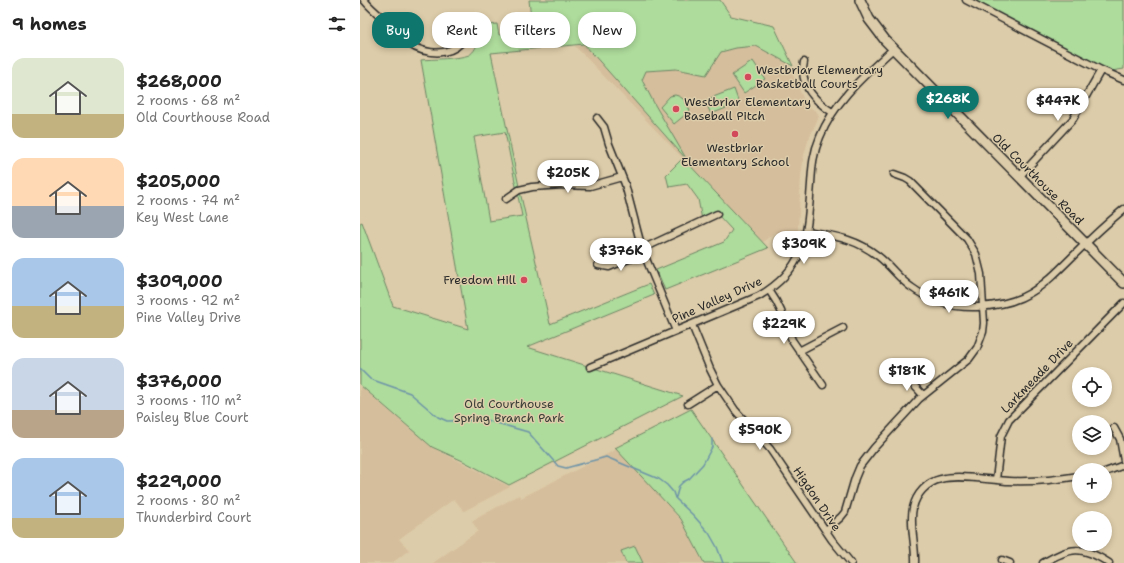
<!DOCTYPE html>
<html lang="en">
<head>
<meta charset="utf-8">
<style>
	body { margin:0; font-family:"Shantell Sans",sans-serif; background:#f6f6f6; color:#222; height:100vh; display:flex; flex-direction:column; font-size:15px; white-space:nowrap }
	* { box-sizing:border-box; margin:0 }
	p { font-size:13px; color:#767676 }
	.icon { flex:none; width:22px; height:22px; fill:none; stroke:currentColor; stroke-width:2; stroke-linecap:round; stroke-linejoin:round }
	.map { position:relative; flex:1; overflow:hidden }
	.panel { display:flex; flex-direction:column; background:#fff; width:360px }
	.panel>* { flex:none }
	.hud { position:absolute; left:12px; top:12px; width:380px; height:36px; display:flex; gap:8px }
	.tools { position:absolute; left:712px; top:367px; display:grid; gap:8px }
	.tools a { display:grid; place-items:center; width:40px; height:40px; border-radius:50%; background:#fff; box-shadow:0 2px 6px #0003; font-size:20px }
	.price { position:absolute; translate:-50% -34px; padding:0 9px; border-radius:14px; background:#fff; color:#222; font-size:13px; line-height:26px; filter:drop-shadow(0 1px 2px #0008) }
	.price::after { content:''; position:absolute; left:50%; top:24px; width:12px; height:9px; margin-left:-6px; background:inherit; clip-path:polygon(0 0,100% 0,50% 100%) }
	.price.selected { background:#0f766e; color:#fff }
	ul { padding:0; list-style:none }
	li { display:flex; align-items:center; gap:12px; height:100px; padding:0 12px }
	li span { display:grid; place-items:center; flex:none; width:112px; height:80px; border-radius:12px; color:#555 }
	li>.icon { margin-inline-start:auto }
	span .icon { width:48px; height:48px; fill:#fffc; stroke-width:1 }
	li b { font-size:17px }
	h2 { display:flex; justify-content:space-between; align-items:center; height:48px; padding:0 12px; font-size:17px }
	.chip { padding:0 14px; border-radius:16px; background:#fff; box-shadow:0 2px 6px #0003; font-size:14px; line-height:36px }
	.chip.selected { background:#0f766e; color:#fff }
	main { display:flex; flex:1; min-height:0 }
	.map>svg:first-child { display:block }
	.built { fill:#d5be9c }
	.green { fill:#aedc9c; stroke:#6c8464; fill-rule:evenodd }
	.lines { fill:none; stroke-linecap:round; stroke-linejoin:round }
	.stream { stroke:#6d93a8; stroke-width:1.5 }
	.street-casing { stroke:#2b2b2b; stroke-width:9 }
	.secondary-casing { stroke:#2b2b2b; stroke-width:12 }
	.street { stroke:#ddcca9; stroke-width:6 }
	.secondary { stroke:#ddcca9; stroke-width:9 }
	.poi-dot { fill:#d1495b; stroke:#ddcca9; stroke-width:1.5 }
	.labels { text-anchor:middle; stroke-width:3; stroke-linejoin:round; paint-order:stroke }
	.poi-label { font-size:12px; fill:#2b2b2b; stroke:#ddcca9; text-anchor:start }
	.street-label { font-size:12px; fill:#2b2b2b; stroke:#ddcca9 }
	.park-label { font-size:12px; fill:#383d36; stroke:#ddcca9 }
</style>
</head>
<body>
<main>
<section class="panel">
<h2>9 homes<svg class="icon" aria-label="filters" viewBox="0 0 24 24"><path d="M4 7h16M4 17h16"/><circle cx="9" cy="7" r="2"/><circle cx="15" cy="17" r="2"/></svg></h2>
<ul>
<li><span style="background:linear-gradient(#dfe7d0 70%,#c2b280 0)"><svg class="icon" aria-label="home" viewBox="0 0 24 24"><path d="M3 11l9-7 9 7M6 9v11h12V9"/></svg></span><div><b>$268,000</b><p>2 rooms · 68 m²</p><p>Old Courthouse Road</p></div></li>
<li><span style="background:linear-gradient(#ffd9b3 60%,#9aa5b1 0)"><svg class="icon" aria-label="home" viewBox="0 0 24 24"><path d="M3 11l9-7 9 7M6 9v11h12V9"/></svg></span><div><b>$205,000</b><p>2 rooms · 74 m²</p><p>Key West Lane</p></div></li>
<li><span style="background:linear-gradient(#a9c7e8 60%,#c2b280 0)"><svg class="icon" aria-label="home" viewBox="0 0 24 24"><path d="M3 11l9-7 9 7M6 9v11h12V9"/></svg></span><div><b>$309,000</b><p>3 rooms · 92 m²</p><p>Pine Valley Drive</p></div></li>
<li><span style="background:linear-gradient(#c9d6e8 65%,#b9a48a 0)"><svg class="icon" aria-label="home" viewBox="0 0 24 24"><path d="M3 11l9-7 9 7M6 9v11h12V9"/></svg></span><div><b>$376,000</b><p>3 rooms · 110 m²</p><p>Paisley Blue Court</p></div></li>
<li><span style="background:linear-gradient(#a9c7e8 75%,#c2b280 0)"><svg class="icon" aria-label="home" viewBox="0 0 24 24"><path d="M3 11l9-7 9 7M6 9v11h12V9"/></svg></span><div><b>$229,000</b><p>2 rooms · 80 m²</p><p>Thunderbird Court</p></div></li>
</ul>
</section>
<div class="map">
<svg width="764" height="563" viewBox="0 0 764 563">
	<rect width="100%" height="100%" fill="#ddcca9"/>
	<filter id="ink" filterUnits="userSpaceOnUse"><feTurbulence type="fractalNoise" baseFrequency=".025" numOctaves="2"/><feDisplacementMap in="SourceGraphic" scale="8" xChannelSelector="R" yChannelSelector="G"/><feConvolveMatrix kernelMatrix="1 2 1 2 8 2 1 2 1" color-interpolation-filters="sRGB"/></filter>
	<g filter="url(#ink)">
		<!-- built -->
		<path class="built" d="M411,24L443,98L448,106L457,112L459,116L448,141L444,155L441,176L438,229L436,239L415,232L403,242L215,46Z
			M0,386L73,448L150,487L104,511L94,499L39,539L49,550L32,563H0Z
			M257,449L321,520L343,563H73L118,531L112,521L159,495L161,498Z"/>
		<!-- green -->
		<path class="green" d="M169,0H360L371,16L414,26L433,66L396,46L376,48L361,52L346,75L316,69L286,71L282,80L295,105L327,160L224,44L131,53L161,196L190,324L289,284L294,295L167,347L323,396L149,485L103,461L72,447L0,385V223L2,222L33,306L108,329L61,60C72,59 99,59 109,55C114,52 118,46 117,39C115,32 110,29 103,28L137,24L139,35L154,34L155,36L173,35ZM145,132L162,216L129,221L114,137Z
			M606,0H764V69L745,72Z
			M393,61L405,79L384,93L372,75Z
			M374,89L379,103L351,114L346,103L348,99Z
			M315,95C324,97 327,103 330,111L314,124L300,107L310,96Z
			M323,158L408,248L305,290L296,270L364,242L372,230L357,214L342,220L338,199L327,184L309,187L306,175Z
			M331,409L437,563H344L321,519L255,448Z
			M275,546L283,563H266L261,551Z"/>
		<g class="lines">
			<!-- stream -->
			<path class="stream" d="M0,369L10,379L50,393L78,417L87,421L126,420L168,432L198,466L206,468L246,457L299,479L307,485L313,492L315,498L333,515L349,533L357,547L363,563
				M316,497L319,486L323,482L329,479L343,464L352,447V439"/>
			<!-- street casing -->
			<g class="street-casing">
				<path id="street" d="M4,0C12,10 22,17 32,26C36,29 38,34 42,38C57,53 85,59 101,43
					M606,0L741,70L764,80
					M444,62C439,85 455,101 472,112
					M237,118L244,127L249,144L265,184L282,249L316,331
					M659,177L713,119L741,70
					M146,199L159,190L172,187L203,185L230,186L262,177
					M447,231C474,236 495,238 518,256C530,265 538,278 551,287C570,301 593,308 617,307C664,305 681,288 713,256C729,240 746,224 764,209
					M282,249L357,214
					M238,265L249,267L283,253
					M409,290L416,301L421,311L432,340L463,385
					M332,325L350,369L358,385L375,410L410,449L472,540L491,563
					M439,351L483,328
					M230,367L399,296C447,268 447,235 451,184C452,167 453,153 460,137C475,100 505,75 533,49
					M545,376L563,395
					M328,404L358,385
					M754,428L760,439L764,461
					M745,472L764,465
					M636,480L641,436L649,420L764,303
					M466,530L481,517L485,512L495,478L500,466L514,448L559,399L609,359L617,348L623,332L624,323L621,274L616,254L607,239L550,181L545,178L534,174
					M642,560L650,563
					M555,563C556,546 549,524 553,508C556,494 567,482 581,479C597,474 631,480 649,481C673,482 695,480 719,476
					M683,563C711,547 721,545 749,563"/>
			</g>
			<!-- secondary casing -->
			<g class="secondary-casing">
				<path id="secondary" d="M500,0L509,19L525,40L764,283"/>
			</g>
			<!-- street -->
			<use href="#street" class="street"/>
			<!-- secondary -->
			<use href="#secondary" class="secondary"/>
		</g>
	</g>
	<!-- markers -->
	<g class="poi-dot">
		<circle cx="388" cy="77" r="4"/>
		<circle cx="316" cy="109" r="4"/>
		<circle cx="375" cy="134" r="4"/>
		<circle cx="164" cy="280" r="4"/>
	</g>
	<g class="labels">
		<!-- poi labels -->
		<g class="poi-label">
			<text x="396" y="74">Westbriar Elementary<tspan x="396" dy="14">Basketball Courts</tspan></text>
			<text x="324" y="106">Westbriar Elementary<tspan x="324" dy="14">Baseball Pitch</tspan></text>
			<text x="375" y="152" text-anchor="middle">Westbriar<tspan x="375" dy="14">Elementary School</tspan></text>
			<text x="156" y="284" text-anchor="end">Freedom Hill</text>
		</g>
		<!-- street labels -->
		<g class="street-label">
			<text transform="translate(678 179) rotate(45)" y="4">Old Courthouse Road</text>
			<text transform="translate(357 300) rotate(-24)" y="4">Pine Valley Drive</text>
			<text transform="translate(677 376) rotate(-46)" y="4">Larkmeade Drive</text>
			<text transform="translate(457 499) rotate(56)" y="4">Higdon Drive</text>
		</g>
		<!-- park labels -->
		<g class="park-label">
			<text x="149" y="408">Old Courthouse<tspan x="149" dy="14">Spring Branch Park</tspan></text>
		</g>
	</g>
</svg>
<div class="tools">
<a><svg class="icon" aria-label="locate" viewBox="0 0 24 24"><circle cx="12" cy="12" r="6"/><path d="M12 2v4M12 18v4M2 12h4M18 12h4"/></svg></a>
<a><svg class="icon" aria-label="layers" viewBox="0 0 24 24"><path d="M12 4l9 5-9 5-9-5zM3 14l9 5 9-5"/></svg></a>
<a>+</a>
<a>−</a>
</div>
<b class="price selected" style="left:588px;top:120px">$268K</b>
<b class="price" style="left:698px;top:122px">$447K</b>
<b class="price" style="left:208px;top:194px">$205K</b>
<b class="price" style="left:444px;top:265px">$309K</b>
<b class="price" style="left:261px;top:272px">$376K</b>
<b class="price" style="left:589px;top:314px">$461K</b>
<b class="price" style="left:424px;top:345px">$229K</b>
<b class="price" style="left:547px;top:392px">$181K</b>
<b class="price" style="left:400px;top:451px">$590K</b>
<div class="hud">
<a class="chip selected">Buy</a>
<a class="chip">Rent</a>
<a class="chip">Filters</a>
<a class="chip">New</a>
</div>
</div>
</main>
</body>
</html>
